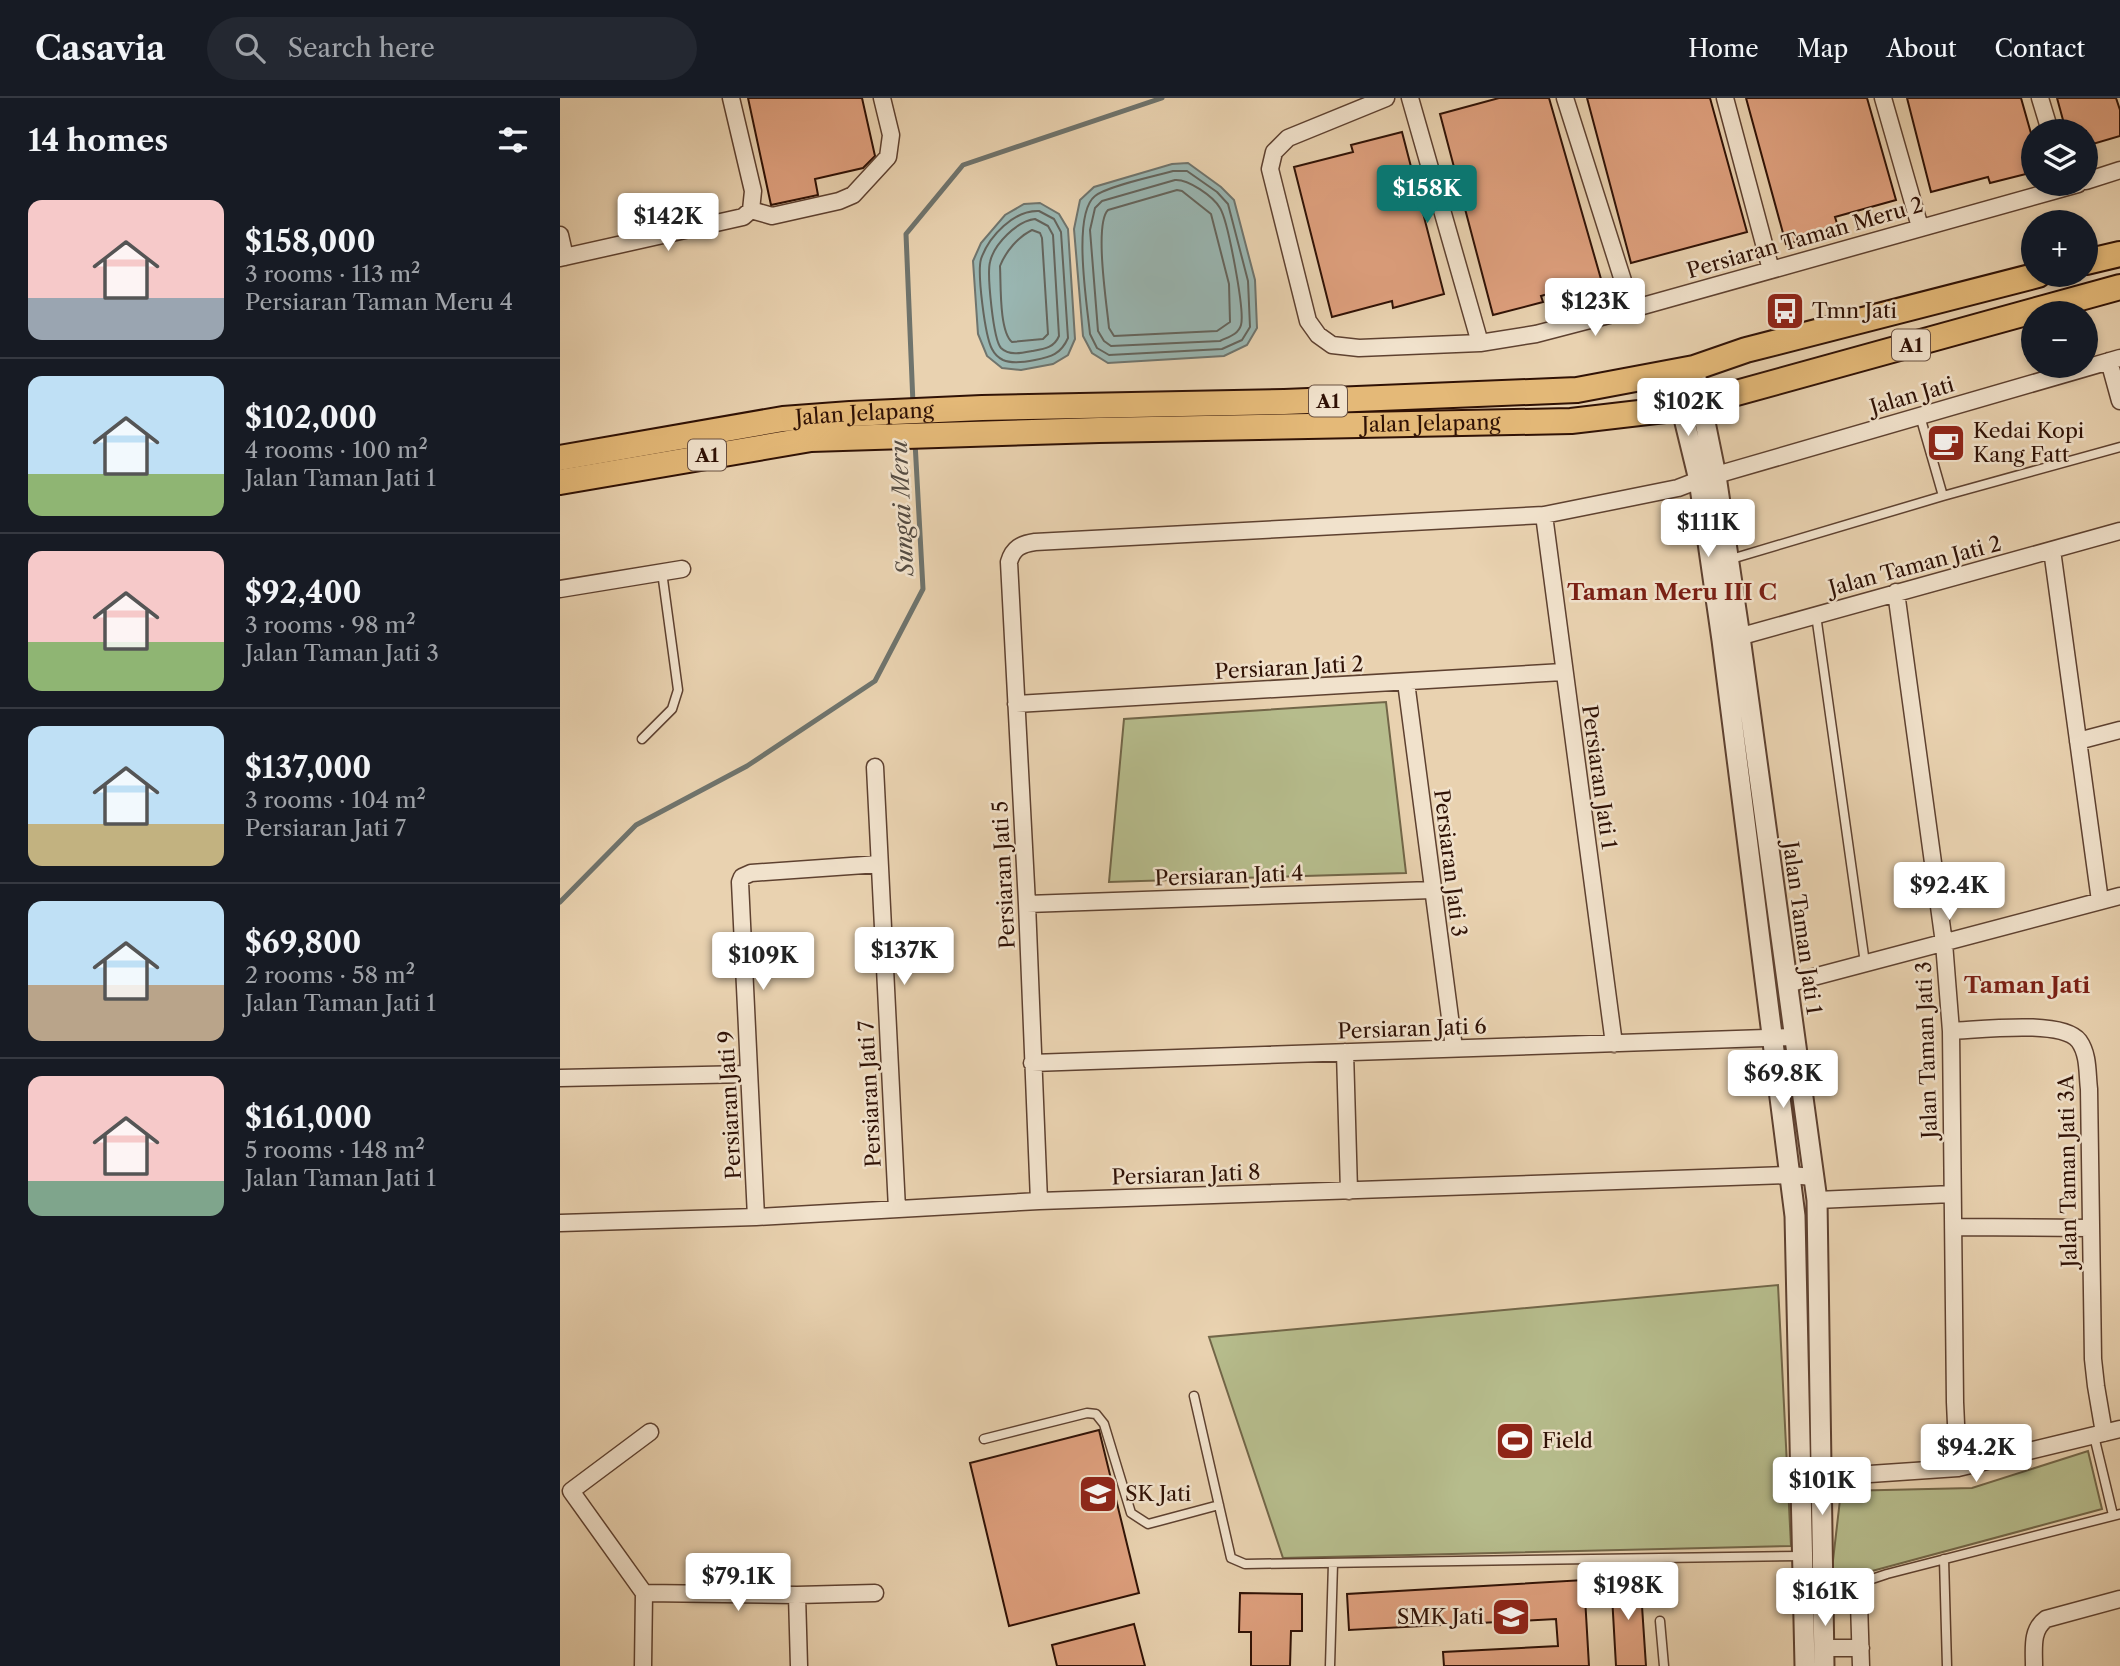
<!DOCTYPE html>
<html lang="en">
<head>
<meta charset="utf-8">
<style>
	body { margin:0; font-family:"Libre Caslon Text",serif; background:#242831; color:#f1f3f6; height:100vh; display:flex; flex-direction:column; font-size:26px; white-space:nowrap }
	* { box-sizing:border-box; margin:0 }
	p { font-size:23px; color:#9ea1a6 }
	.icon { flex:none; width:38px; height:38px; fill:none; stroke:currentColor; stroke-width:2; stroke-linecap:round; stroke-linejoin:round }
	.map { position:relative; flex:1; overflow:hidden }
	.side { display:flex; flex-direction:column; background:#171b24; width:560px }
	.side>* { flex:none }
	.fabs { position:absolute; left:1461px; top:21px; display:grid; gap:14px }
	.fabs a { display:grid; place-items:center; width:77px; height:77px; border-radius:50%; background:#171b24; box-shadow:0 4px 10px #0003; font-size:35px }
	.price { position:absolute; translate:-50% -60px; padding:0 16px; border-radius:7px; background:#fff; color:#222; font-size:23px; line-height:46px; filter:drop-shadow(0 2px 4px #0008) }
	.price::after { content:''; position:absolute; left:50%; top:42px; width:21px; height:16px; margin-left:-10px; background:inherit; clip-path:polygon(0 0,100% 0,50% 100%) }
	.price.on { background:#0f766e; color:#fff }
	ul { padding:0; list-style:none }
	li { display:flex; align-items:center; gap:21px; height:175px; padding:0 28px }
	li+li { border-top:2px solid #363941 }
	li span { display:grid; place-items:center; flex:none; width:196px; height:140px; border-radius:14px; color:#555 }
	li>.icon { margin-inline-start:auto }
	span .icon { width:84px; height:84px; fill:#fffc; stroke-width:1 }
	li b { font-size:30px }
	h2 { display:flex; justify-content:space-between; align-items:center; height:84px; padding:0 28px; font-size:30px }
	header { display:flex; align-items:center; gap:42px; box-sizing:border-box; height:98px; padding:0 35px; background:#171b24; border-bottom:2px solid #363941 }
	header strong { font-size:33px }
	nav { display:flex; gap:38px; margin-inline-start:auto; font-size:24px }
	.search { width:490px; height:63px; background:#242831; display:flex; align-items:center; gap:18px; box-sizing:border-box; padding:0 24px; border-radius:38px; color:#9ea1a6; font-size:26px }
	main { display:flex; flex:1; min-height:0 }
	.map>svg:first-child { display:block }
	.green { fill:#b6bc8c; stroke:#726648; stroke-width:2 }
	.water { fill:#99b6b2; stroke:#6f746d; stroke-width:2 }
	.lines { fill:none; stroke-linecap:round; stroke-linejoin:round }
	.shore { stroke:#64645c; stroke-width:2 }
	.stream { stroke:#6f746d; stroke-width:5 }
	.building { fill:#dfa07e; stroke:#2f1105; stroke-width:2 }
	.service-casing { stroke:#5e4130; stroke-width:11 }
	.minor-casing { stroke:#5e4130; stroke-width:19 }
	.tertiary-casing { stroke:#5e4130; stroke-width:23 }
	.primary-casing { stroke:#2f1105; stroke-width:28 }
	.service { stroke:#f1e2cc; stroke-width:8 }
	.minor { stroke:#f1e2cc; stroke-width:16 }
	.tertiary { stroke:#f1e2cc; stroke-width:19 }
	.primary { stroke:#e4b978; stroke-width:24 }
	.labels { text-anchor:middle; stroke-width:5; stroke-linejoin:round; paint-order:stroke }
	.shield { fill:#f1e2cc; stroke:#695041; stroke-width:2 }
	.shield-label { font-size:19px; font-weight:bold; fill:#2f1105 }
	.street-label { font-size:21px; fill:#2f1105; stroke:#f1e2cc }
	.poi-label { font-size:21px; fill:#2f1105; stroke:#f1e2cc; text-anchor:start }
	.water-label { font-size:23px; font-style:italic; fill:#544b42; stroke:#f1e2cc }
	.neighbourhood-label { font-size:23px; font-weight:bold; fill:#7a1f14; stroke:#f1e2cc }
</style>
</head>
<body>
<header>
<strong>Casavia</strong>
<div class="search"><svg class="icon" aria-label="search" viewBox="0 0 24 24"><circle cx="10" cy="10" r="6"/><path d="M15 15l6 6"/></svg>Search here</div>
<nav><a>Home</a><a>Map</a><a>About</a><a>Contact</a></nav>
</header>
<main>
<section class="side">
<h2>14 homes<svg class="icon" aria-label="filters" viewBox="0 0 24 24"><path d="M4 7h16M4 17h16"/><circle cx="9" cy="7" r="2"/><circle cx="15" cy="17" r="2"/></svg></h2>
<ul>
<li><span style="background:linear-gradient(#f6c9c9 70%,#9aa5b1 0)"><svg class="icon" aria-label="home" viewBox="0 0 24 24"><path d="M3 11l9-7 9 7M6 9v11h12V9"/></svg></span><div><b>$158,000</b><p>3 rooms · 113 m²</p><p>Persiaran Taman Meru 4</p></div></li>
<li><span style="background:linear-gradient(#bfe0f5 70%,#8fb573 0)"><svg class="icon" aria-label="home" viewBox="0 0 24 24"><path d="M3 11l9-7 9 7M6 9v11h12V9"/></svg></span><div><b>$102,000</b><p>4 rooms · 100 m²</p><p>Jalan Taman Jati 1</p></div></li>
<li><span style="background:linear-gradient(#f6c9c9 65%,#8fb573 0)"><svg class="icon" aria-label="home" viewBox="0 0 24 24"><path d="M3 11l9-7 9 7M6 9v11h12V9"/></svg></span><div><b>$92,400</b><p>3 rooms · 98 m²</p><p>Jalan Taman Jati 3</p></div></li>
<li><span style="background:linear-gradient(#bfe0f5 70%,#c2b280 0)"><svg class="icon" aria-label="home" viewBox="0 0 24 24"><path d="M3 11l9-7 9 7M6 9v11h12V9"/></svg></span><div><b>$137,000</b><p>3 rooms · 104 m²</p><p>Persiaran Jati 7</p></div></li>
<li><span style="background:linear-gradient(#bfe0f5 60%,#b9a48a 0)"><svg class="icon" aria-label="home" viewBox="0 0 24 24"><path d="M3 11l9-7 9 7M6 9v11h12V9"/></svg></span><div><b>$69,800</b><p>2 rooms · 58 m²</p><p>Jalan Taman Jati 1</p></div></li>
<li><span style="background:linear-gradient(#f6c9c9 75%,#7fa58c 0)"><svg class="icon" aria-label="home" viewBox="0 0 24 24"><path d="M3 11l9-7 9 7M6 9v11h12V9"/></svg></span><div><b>$161,000</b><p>5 rooms · 148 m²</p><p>Jalan Taman Jati 1</p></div></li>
</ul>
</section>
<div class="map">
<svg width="1560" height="1568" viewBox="0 0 1560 1568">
	<rect width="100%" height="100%" fill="#e9d2b0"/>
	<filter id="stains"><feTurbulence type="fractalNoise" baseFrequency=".00286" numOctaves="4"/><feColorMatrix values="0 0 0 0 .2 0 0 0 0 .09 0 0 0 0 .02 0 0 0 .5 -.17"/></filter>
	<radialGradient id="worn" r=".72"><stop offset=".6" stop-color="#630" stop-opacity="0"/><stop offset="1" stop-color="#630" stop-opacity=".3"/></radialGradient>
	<!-- green -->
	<path class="green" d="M826,604L846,775L549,784L564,621Z
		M1218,1187L1231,1448L723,1460L649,1239Z
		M1528,1353L1542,1411L1301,1476L1272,1471L1281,1393L1412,1390Z"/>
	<!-- water -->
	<path class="water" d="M628,65L661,89L674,102L695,182L697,230L687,247L664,258L548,265L532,255L523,238L514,131L520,102L534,89L612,66Z
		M480,105L499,116L508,131L515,241L508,257L493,266L461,272L442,270L427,258L418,236L413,163L421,145L445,117L464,106Z"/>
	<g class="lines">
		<!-- shore -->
		<path class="shore" d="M613,73H627L657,94L668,106L688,183L690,229L682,242L662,251L549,257L537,250L530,236C527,206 512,116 535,98C547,88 596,78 613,73Z
			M615,82C628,81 653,98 660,110C668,123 685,213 681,227C678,237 668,239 660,243L551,248L544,243L538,233L530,132L535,110L542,103Z
			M617,92L622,93L651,116L669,186L670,224L657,233L554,238L549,230C547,208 534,126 548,112Z
			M479,113L494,121L501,134L508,240C501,256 491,259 475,262C465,264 452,266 443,262C439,260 434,255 432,251C425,238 417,175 421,161C429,138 454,112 479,113Z
			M475,121L488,128L493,137L499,238C494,250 484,251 472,253C462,255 449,258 441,250C433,241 427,176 430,164C434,146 457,123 475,121Z
			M472,132L480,135L482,140L488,236L483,241L452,244C439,233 441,186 440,168C446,153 458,139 472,132Z"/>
		<!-- stream -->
		<path class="stream" d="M353,306L346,136L403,67L602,0
			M0,804L76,727L187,668L315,583L363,491L355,344"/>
	</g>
	<!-- building -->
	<path class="building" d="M188,0H302L315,58L303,70L255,81L258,97L211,107Z
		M939,0H989L1041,181L981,198L983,204L933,217L880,16Z
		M1027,0H1150L1187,134L1071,165Z
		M1186,0H1307L1336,102L1275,119L1279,132L1226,146Z
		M1347,0H1461L1474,46V74L1430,85L1428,79L1371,94Z
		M1497,0H1556L1560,12V38L1526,48V33H1506Z
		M842,34L884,196L833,210L832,203L772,219L734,69L793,54L791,47Z
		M539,1332L579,1495L449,1528L410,1365Z
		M1080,1478L1086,1568H1056L1051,1480Z
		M1024,1482L1029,1568H884L883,1554L998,1548L996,1521L789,1532L787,1496Z
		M680,1495L742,1496V1533H731L730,1568H691V1534H679Z
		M574,1526L585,1568H497L492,1547Z"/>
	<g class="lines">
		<!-- service casing -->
		<g class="service-casing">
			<path id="service" d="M1360,318L1383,398
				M1168,462L1383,398L1560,349
				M1256,517L1305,865
				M82,641L112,611L118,592L102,474
				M634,1298L671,1460L685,1466L1242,1458
				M1534,1338L1553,1417
				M424,1341L527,1315L536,1316L544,1326L571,1415L588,1426L659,1407
				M1384,1461L1387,1568
				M1293,1494L1312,1481L1327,1476L1560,1416
				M1100,1523L1104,1568
				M770,1568L773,1465"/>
		</g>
		<!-- minor casing -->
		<g class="minor-casing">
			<path id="minor" d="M171,0L193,93L191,112
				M826,0L728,40L714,54L710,71L748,223L758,237L772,247L799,250L920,245L976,236L1072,211L1518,86
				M850,0L920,245
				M1005,0L1072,211
				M1165,0L1211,172
				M1323,0L1360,129
				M1480,0L1490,33
				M1526,83L1560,72
				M191,112L212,118L279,103L293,97L328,59L331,37L322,0
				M0,137L5,159
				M0,160L183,119L191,112
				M1549,263L1560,303
				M984,417L1054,946
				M1492,452L1540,803
				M0,491L122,471
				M1336,494L1384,845L1391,933L1395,1304L1398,1370
				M1171,541L1560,433
				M846,584L894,950
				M456,606L1003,574
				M1518,643L1560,632
				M315,669L337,1111
				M467,806L872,792
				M1227,886L1560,798
				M1391,933C1419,932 1502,921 1519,943C1529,957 1527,976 1529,991L1533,1261L1536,1288L1544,1335
				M785,954L789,1093
				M472,965L1233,939
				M0,980L189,976
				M1257,1102L1392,1096
				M479,1103L467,806L449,464C453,450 461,446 475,444L984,417L1118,390L1139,382L1560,260
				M196,1119L180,784L182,779L191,775L319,766
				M0,1125L196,1119L479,1103L1230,1077L1253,1079
				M1393,1129L1530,1130
				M1251,1380L1398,1370L1560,1331
				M1253,1491C1271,1490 1293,1485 1299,1505L1301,1568
				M84,1495L237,1497L239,1568
				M84,1495L11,1393L90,1334
				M237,1497L315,1495
				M1264,1550H1301
				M83,1568L84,1495
				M1474,1568C1474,1550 1471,1532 1486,1521L1560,1501"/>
		</g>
		<!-- tertiary casing -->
		<g class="tertiary-casing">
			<path id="tertiary" d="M1134,270L1156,378L1180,539L1257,1102L1264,1568
				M1113,275L1139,382L1162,542L1235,1118L1245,1568"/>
		</g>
		<!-- primary casing -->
		<g class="primary-casing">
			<g id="primary">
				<path d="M1526,164L1560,156"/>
				<path id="s1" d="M0,360L223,321L290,316L422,310L724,304L1017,292L1134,270L1186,252L1478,177"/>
				<path id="s2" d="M0,384L251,341L539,332L1011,323L1122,310L1560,189"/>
			</g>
		</g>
		<!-- service -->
		<use href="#service" class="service"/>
		<!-- minor -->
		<use href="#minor" class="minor"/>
		<!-- tertiary -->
		<use href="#tertiary" class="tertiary"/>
		<!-- primary -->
		<use href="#primary" class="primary"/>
	</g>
	<!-- icons -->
	<defs>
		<g id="bus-square" transform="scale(2.0125)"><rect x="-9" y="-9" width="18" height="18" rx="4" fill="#8f2418" stroke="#f1e2cc"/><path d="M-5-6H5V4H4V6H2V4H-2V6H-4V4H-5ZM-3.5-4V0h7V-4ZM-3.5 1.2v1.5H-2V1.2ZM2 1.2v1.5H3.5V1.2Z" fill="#fff"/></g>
		<g id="cafe-square" transform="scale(2.0125)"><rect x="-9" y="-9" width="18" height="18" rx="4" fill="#8f2418" stroke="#f1e2cc"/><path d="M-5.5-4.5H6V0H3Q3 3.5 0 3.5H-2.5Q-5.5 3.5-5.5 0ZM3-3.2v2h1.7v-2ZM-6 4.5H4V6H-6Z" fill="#fff"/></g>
		<g id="stadium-square" transform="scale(2.0125)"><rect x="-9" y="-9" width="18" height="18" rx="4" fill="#8f2418" stroke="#f1e2cc"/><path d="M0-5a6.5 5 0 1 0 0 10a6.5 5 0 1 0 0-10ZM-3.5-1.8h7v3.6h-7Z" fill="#fff"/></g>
		<g id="school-square" transform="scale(2.0125)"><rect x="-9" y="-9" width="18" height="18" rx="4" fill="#8f2418" stroke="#f1e2cc"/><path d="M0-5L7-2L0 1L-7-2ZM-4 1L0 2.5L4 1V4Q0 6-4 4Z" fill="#fff"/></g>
	</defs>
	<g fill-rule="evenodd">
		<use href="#bus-square" x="1225" y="213"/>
		<use href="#cafe-square" x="1386" y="345"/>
		<use href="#stadium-square" x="955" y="1343"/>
		<use href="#school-square" x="538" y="1396"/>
		<use href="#school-square" x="951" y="1519"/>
	</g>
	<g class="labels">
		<!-- shield labels -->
		<g class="shield">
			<rect x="1332" y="231.5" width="38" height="31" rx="5"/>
			<rect x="749" y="287.5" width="38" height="31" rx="5"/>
			<rect x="128" y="341.5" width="38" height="31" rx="5"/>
		</g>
		<g class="shield-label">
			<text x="1351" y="254">A1</text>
			<text x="768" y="310">A1</text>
			<text x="147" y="364">A1</text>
		</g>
		<!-- street labels -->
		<g class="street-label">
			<text transform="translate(1245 140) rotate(-16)" y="7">Persiaran Taman Meru 2</text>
			<text transform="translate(1352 298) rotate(-16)" y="7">Jalan Jati</text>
			<text dy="7" stroke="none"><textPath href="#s1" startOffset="308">Jalan Jelapang</textPath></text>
			<text dy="7" stroke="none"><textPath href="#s2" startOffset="875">Jalan Jelapang</textPath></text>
			<text transform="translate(1355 468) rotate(-15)" y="7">Jalan Taman Jati 2</text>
			<text transform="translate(729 570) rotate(-3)" y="7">Persiaran Jati 2</text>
			<text transform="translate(1039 679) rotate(82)" y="7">Persiaran Jati 1</text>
			<text transform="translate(890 765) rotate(83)" y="7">Persiaran Jati 3</text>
			<text transform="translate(444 777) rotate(-93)" y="7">Persiaran Jati 5</text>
			<text transform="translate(669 778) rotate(-2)" y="7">Persiaran Jati 4</text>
			<text transform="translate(1242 830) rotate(82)" y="7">Jalan Taman Jati 1</text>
			<text transform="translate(852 931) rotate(-2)" y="7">Persiaran Jati 6</text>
			<text transform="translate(1367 952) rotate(-92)" y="7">Jalan Taman Jati 3</text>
			<text transform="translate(310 996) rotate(-93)" y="7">Persiaran Jati 7</text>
			<text transform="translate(170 1007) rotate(-93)" y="7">Persiaran Jati 9</text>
			<text transform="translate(1508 1073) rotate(-91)" y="7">Jalan Taman Jati 3A</text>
			<text transform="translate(626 1077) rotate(-2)" y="7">Persiaran Jati 8</text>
		</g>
		<!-- poi labels -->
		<g class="poi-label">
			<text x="1252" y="220">Tmn Jati</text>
			<text x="1413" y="340">Kedai Kopi<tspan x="1413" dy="24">Kang Fatt</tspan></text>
			<text x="982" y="1350">Field</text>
			<text x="565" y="1403">SK Jati</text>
			<text x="924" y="1526" text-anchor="end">SMK Jati</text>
		</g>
		<!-- water labels -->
		<g class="water-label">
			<text transform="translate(342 410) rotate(-93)" y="8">Sungai Meru</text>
		</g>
		<!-- neighbourhood labels -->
		<g class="neighbourhood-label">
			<text x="1112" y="502">Taman Meru III C</text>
			<text x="1467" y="895">Taman Jati</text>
		</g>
	</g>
	<rect width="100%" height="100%" filter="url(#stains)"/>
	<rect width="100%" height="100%" fill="url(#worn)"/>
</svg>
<div class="fabs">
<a><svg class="icon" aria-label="layers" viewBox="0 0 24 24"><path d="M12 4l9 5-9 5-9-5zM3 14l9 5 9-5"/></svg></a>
<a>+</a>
<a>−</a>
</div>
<b class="price on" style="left:867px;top:127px">$158K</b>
<b class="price" style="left:108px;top:155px">$142K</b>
<b class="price" style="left:1035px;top:240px">$123K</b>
<b class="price" style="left:1128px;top:340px">$102K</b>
<b class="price" style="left:1148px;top:461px">$111K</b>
<b class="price" style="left:1389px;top:824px">$92.4K</b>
<b class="price" style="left:344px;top:889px">$137K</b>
<b class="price" style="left:203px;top:894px">$109K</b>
<b class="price" style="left:1223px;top:1012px">$69.8K</b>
<b class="price" style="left:1416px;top:1386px">$94.2K</b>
<b class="price" style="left:1262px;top:1419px">$101K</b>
<b class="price" style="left:178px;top:1515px">$79.1K</b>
<b class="price" style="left:1068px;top:1524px">$198K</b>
<b class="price" style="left:1265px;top:1530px">$161K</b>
</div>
</main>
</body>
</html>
